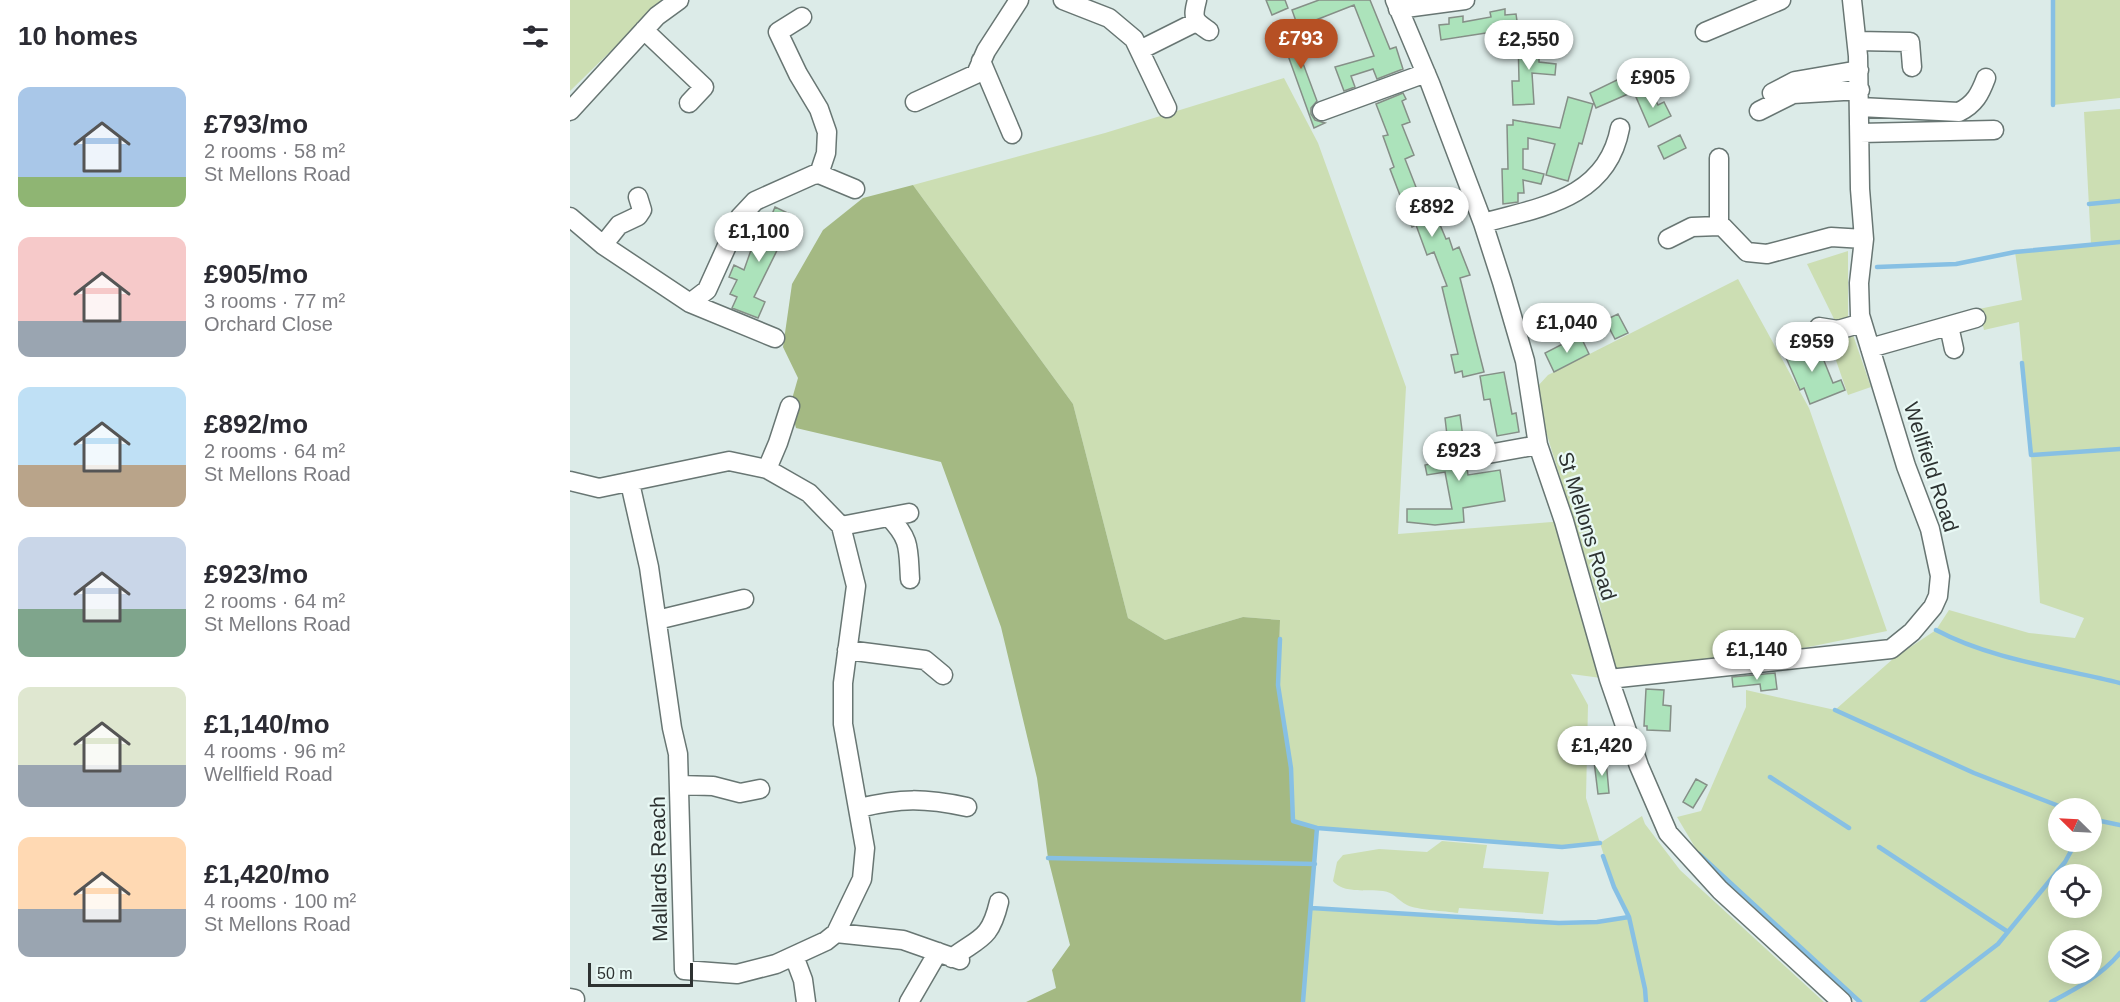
<!DOCTYPE html>
<html lang="en">
<head>
<meta charset="utf-8">
<style>
	body { margin:0; font-family:Helvetica,sans-serif; background:#f2f2f3; color:#2b2b33; height:100vh; display:flex; flex-direction:column; font-size:22px; white-space:nowrap }
	* { box-sizing:border-box; margin:0 }
	p { font-size:20px; color:#7c7c81 }
	.icon { flex:none; width:33px; height:33px; fill:none; stroke:currentColor; stroke-width:2; stroke-linecap:round; stroke-linejoin:round }
	.map { position:relative; flex:1; overflow:hidden }
	.details { display:flex; flex-direction:column; background:#fff; width:570px }
	.details>* { flex:none }
	.needle { width:39px; rotate:294deg }
	.tools { position:absolute; left:1478px; top:798px; display:grid; gap:12px }
	.tools a { display:grid; place-items:center; width:54px; height:54px; border-radius:50%; background:#fff; box-shadow:0 3px 15px #0003; font-size:30px }
	.scale { position:absolute; left:18px; bottom:15px; width:105px; box-sizing:border-box; padding-left:6px; border:3px solid #2d3231; border-top:0; font-size:16px; line-height:21px; white-space:nowrap; color:#2d3231; -webkit-text-stroke:4px #e9f9f5; paint-order:stroke }
	.price { position:absolute; translate:-50% -51px; padding:0 14px; border-radius:21px; background:#fff; color:#222; font-size:20px; line-height:39px; filter:drop-shadow(0 2px 3px #0008) }
	.price::after { content:''; position:absolute; left:50%; top:36px; width:18px; height:14px; margin-left:-9px; background:inherit; clip-path:polygon(0 0,100% 0,50% 100%) }
	.price.active { background:#b65024; color:#fff }
	ul { padding:0; list-style:none }
	li { display:flex; align-items:center; gap:18px; height:150px; padding:0 18px }
	li span { display:grid; place-items:center; flex:none; width:168px; height:120px; border-radius:12px; color:#555 }
	li>.icon { margin-inline-start:auto }
	span .icon { width:72px; height:72px; fill:#fffc; stroke-width:1 }
	li b { font-size:26px }
	h2 { display:flex; justify-content:space-between; align-items:center; height:72px; padding:0 18px; font-size:26px }
	main { display:flex; flex:1; min-height:0 }
	.map>svg:first-child { display:block }
	.green { fill:#ccdeb3; fill-rule:evenodd }
	.forest { fill:#a4b983 }
	.lines { fill:none; stroke-linecap:round; stroke-linejoin:round }
	.stream { stroke:#87c0e4; stroke-width:4.5 }
	.building { fill:#ace3bb; stroke:#858f87; stroke-width:1.5 }
	.minor-casing { stroke:#687673; stroke-width:21 }
	.minor { stroke:#fff; stroke-width:18 }
	.labels { text-anchor:middle; stroke-width:4.5; stroke-linejoin:round; paint-order:stroke }
	.street-label { font-size:21px; fill:#2d3231; stroke:#e9f9f5 }
</style>
</head>
<body>
<main>
<section class="details">
<h2>10 homes<svg class="icon" aria-label="filters" viewBox="0 0 24 24"><path d="M4 7h16M4 17h16"/><circle cx="9" cy="7" r="2"/><circle cx="15" cy="17" r="2"/></svg></h2>
<ul>
<li><span style="background:linear-gradient(#a9c7e8 75%,#8fb573 0)"><svg class="icon" aria-label="home" viewBox="0 0 24 24"><path d="M3 11l9-7 9 7M6 9v11h12V9"/></svg></span><div><b>£793/mo</b><p>2 rooms · 58 m²</p><p>St Mellons Road</p></div></li>
<li><span style="background:linear-gradient(#f6c9c9 70%,#9aa5b1 0)"><svg class="icon" aria-label="home" viewBox="0 0 24 24"><path d="M3 11l9-7 9 7M6 9v11h12V9"/></svg></span><div><b>£905/mo</b><p>3 rooms · 77 m²</p><p>Orchard Close</p></div></li>
<li><span style="background:linear-gradient(#bfe0f5 65%,#b9a48a 0)"><svg class="icon" aria-label="home" viewBox="0 0 24 24"><path d="M3 11l9-7 9 7M6 9v11h12V9"/></svg></span><div><b>£892/mo</b><p>2 rooms · 64 m²</p><p>St Mellons Road</p></div></li>
<li><span style="background:linear-gradient(#c9d6e8 60%,#7fa58c 0)"><svg class="icon" aria-label="home" viewBox="0 0 24 24"><path d="M3 11l9-7 9 7M6 9v11h12V9"/></svg></span><div><b>£923/mo</b><p>2 rooms · 64 m²</p><p>St Mellons Road</p></div></li>
<li><span style="background:linear-gradient(#dfe7d0 65%,#9aa5b1 0)"><svg class="icon" aria-label="home" viewBox="0 0 24 24"><path d="M3 11l9-7 9 7M6 9v11h12V9"/></svg></span><div><b>£1,140/mo</b><p>4 rooms · 96 m²</p><p>Wellfield Road</p></div></li>
<li><span style="background:linear-gradient(#ffd9b3 60%,#9aa5b1 0)"><svg class="icon" aria-label="home" viewBox="0 0 24 24"><path d="M3 11l9-7 9 7M6 9v11h12V9"/></svg></span><div><b>£1,420/mo</b><p>4 rooms · 100 m²</p><p>St Mellons Road</p></div></li>
</ul>
</section>
<div class="map">
<svg width="1550" height="1002" viewBox="0 0 1550 1002">
	<rect width="100%" height="100%" fill="#dcebe8"/>
	<!-- green -->
	<path class="green" d="M0,0H93L0,91Z
		M1483,0H1550V98L1483,105Z
		M714,78L748,143L836,387L828,534L994,521L1039,679L1001,674L1018,705L1016,798L1030,843L1072,816L1075,824L1110,870L1254,1002H733L741,908L989,923L1027,922L1059,916L1044,887L1030,843L992,847L747,828L723,821L721,768L708,685L710,620L673,617L595,640L558,618L503,404L343,185L535,133Z
		M1550,109V1002H1290L1129,854L1107,817L1131,811L1176,707V690L1265,710L1324,658L1366,630L1379,610L1459,633L1505,638L1514,618L1470,603L1461,455L1449,322L1414,330L1409,309L1452,300L1445,252L1521,245L1514,112ZM1488,808H1521V842H1488ZM1488,874H1521V908H1488ZM1488,940H1521V974H1488Z
		M1278,251V321L1266,323L1237,264Z
		M1168,279L1239,408L1317,631L1195,656L1044,672L1030,606L968,406L967,387L978,375Z
		M1283,335L1301,387L1278,395L1260,343Z
		M872,841L917,845L913,868L979,872L973,914L889,908L888,913C875,911 847,910 837,905C827,900 824,892 813,891C798,889 773,894 763,881L767,862L773,855L809,849L857,852Z"/>
	<!-- forest -->
	<path class="forest" d="M343,185L503,404L558,618L595,640L673,617L710,620L708,685L721,768L723,821L747,828L733,1002H456L486,988L482,970L500,945L478,858L467,778L431,627L371,462L226,428L220,406L228,378L213,347L222,284L253,230L293,198Z"/>
	<g class="lines">
		<!-- stream -->
		<path class="stream" d="M1483,0V105
			M1519,204L1550,201
			M1307,267L1386,264L1445,252L1550,242
			M1452,363L1461,455L1550,449
			M1366,630C1420,659 1490,668 1550,683
			M710,639L708,685L721,768L723,821L747,828L992,847L1030,843
			M1265,710L1404,773L1494,808
			M1200,777L1279,828
			M1521,819L1550,825
			M1309,847L1438,932
			M1129,854L1290,1002
			M1033,856L1044,887L1059,917L1075,989L1076,1002
			M478,858L745,864
			M741,908L989,923L1027,922L1059,917
			M733,1002L747,828
			M1352,1002L1428,944L1495,862L1506,842
			M1481,1002C1506,989 1532,975 1550,953"/>
	</g>
	<!-- building -->
	<path class="building" d="M696,0H715L718,8L702,15Z
		M749,0H800L820,49L826,47L833,69L807,79L803,69L781,76L785,87L774,91L765,67L804,56L784,5L728,27L722,10Z
		M935,9V15L946,14L948,28L871,40L869,25L879,24V18L893,16V22L921,17L920,12Z
		M728,30L738,55L731,58L747,101L741,108V114L745,120L755,123L744,128L711,36Z
		M948,37H963V46L969,45V62L986,64L985,75L962,73L964,104L943,105L942,81H949Z
		M1051,78L1058,94L1026,108L1020,93Z
		M1081,90L1088,105L1094,102L1101,116L1079,127L1066,97Z
		M833,93L836,99L832,101L840,122L832,125L844,155L835,159L860,223L868,220L876,239L879,238L883,250L889,247L900,275L890,278L914,372L893,377L892,371L885,373L881,355L888,354L872,287L877,286L864,252L857,255L846,225L842,227L820,169L824,167L813,136L818,135L806,104Z
		M998,97L1023,104L1012,144L1009,143L998,181L976,175L985,144L958,138V149H953V169L974,174L971,184L953,180L954,193H948V202L933,204L932,169H938L937,125H943V120L990,128Z
		M1110,135L1116,148L1094,159L1088,146Z
		M205,207L224,216L184,297L195,302L188,318L162,308L167,297L160,294L167,280L159,277L164,265L174,270L187,233L197,218L200,219Z
		M1048,314L1058,333L1045,339L1035,320Z
		M1010,335L1019,354L984,372L975,353Z
		M1241,342L1243,348L1248,346L1263,383L1271,380L1275,390L1240,404L1234,388L1230,390L1214,353Z
		M934,372L942,414L946,413L949,432L927,436L920,399L914,400L910,376Z
		M890,415L898,475L930,470L935,501L893,508L894,522L865,525L837,522V509H882L875,472L857,475L855,465L875,461L870,436L877,435L875,418Z
		M1205,673L1207,689L1191,691L1190,684L1163,687L1162,677Z
		M1076,689L1094,690L1093,705L1101,706L1100,731L1077,730V726H1074Z
		M1036,760L1039,793L1028,794L1024,761Z
		M1126,779L1137,785L1123,808L1113,802Z"/>
	<g class="lines">
		<!-- minor casing -->
		<g class="minor-casing">
			<path id="minor" d="M493,0L539,18L564,39L597,108
				M627,0C622,19 624,21 639,31
				M825,0L860,83L913,223L932,282L955,361L968,445L994,521L1039,679L1069,766L1098,833L1150,890L1272,1002
				M828,9L895,0
				M232,17L208,32L228,74L249,109L257,132L256,153L249,174
				M74,30L134,87L119,103
				M1135,32L1211,0
				M1287,41L1340,42L1342,67
				M570,50L626,22
				M411,61L442,134
				M1202,93L1225,81L1289,70
				M345,102L406,74L416,51L449,0
				M1290,107L1389,112C1405,104 1410,94 1416,78
				M0,111L87,16L109,0
				M752,111L856,73
				M1189,111L1223,94L1290,90
				M1290,133L1424,130
				M1149,158V226
				M0,217L33,245L120,303L205,338
				M913,223C972,207 1037,198 1050,128
				M1098,239L1122,227L1149,226L1153,227L1177,252L1197,254L1261,237L1294,239
				M33,245L49,225L68,216L72,210L68,197
				M120,303L137,290L170,217L185,201L243,175L249,174L285,189
				M1379,326L1384,349
				M1249,327L1268,330L1292,323
				M1300,348L1406,318
				M918,454L968,445
				M197,469L208,443L220,406
				M0,481L29,488L159,461L197,469L239,493L271,526L286,586L273,683V724L295,848L292,879L266,933L256,941L206,964L167,974L114,970L108,754L102,728L79,567L60,483
				M319,517C341,540 338,548 340,579
				M271,526L339,513
				M87,620L174,599
				M277,650L355,660L373,675
				M1039,679L1321,649L1342,632L1363,607L1368,596L1370,576L1360,529L1336,466L1290,315L1289,283L1294,239L1290,189L1288,56L1282,0
				M110,785L143,786L170,793L190,789
				M289,808C331,798 354,798 397,807
				M266,933L333,940L390,960
				M224,956L233,980L236,1002
				M382,958C410,937 420,940 429,902
				M0,998L5,999
				M339,1002L368,952"/>
		</g>
		<!-- minor -->
		<use href="#minor" class="minor"/>
	</g>
	<g class="labels">
		<!-- street labels -->
		<g class="street-label">
			<text transform="translate(1361 467) rotate(72)" y="7">Wellfield Road</text>
			<text transform="translate(1017 526) rotate(73)" y="7">St Mellons Road</text>
			<text transform="translate(89 869) rotate(-91)" y="7">Mallards Reach</text>
		</g>
	</g>
</svg>
<div class="tools">
<a><svg class="needle" viewBox="-14 -14 28 28"><path d="M0-13l5 13h-10z" fill="#e53935"/><path d="M0 13l5-13h-10z" fill="#7c7c81"/></svg></a>
<a><svg class="icon" aria-label="locate" viewBox="0 0 24 24"><circle cx="12" cy="12" r="6"/><path d="M12 2v4M12 18v4M2 12h4M18 12h4"/></svg></a>
<a><svg class="icon" aria-label="layers" viewBox="0 0 24 24"><path d="M12 4l9 5-9 5-9-5zM3 14l9 5 9-5"/></svg></a>
</div>
<div class="scale">50 m</div>
<b class="price active" style="left:731px;top:70px">£793</b>
<b class="price" style="left:959px;top:71px">£2,550</b>
<b class="price" style="left:1083px;top:109px">£905</b>
<b class="price" style="left:862px;top:238px">£892</b>
<b class="price" style="left:189px;top:263px">£1,100</b>
<b class="price" style="left:997px;top:354px">£1,040</b>
<b class="price" style="left:1242px;top:373px">£959</b>
<b class="price" style="left:889px;top:482px">£923</b>
<b class="price" style="left:1187px;top:681px">£1,140</b>
<b class="price" style="left:1032px;top:777px">£1,420</b>
</div>
</main>
</body>
</html>
